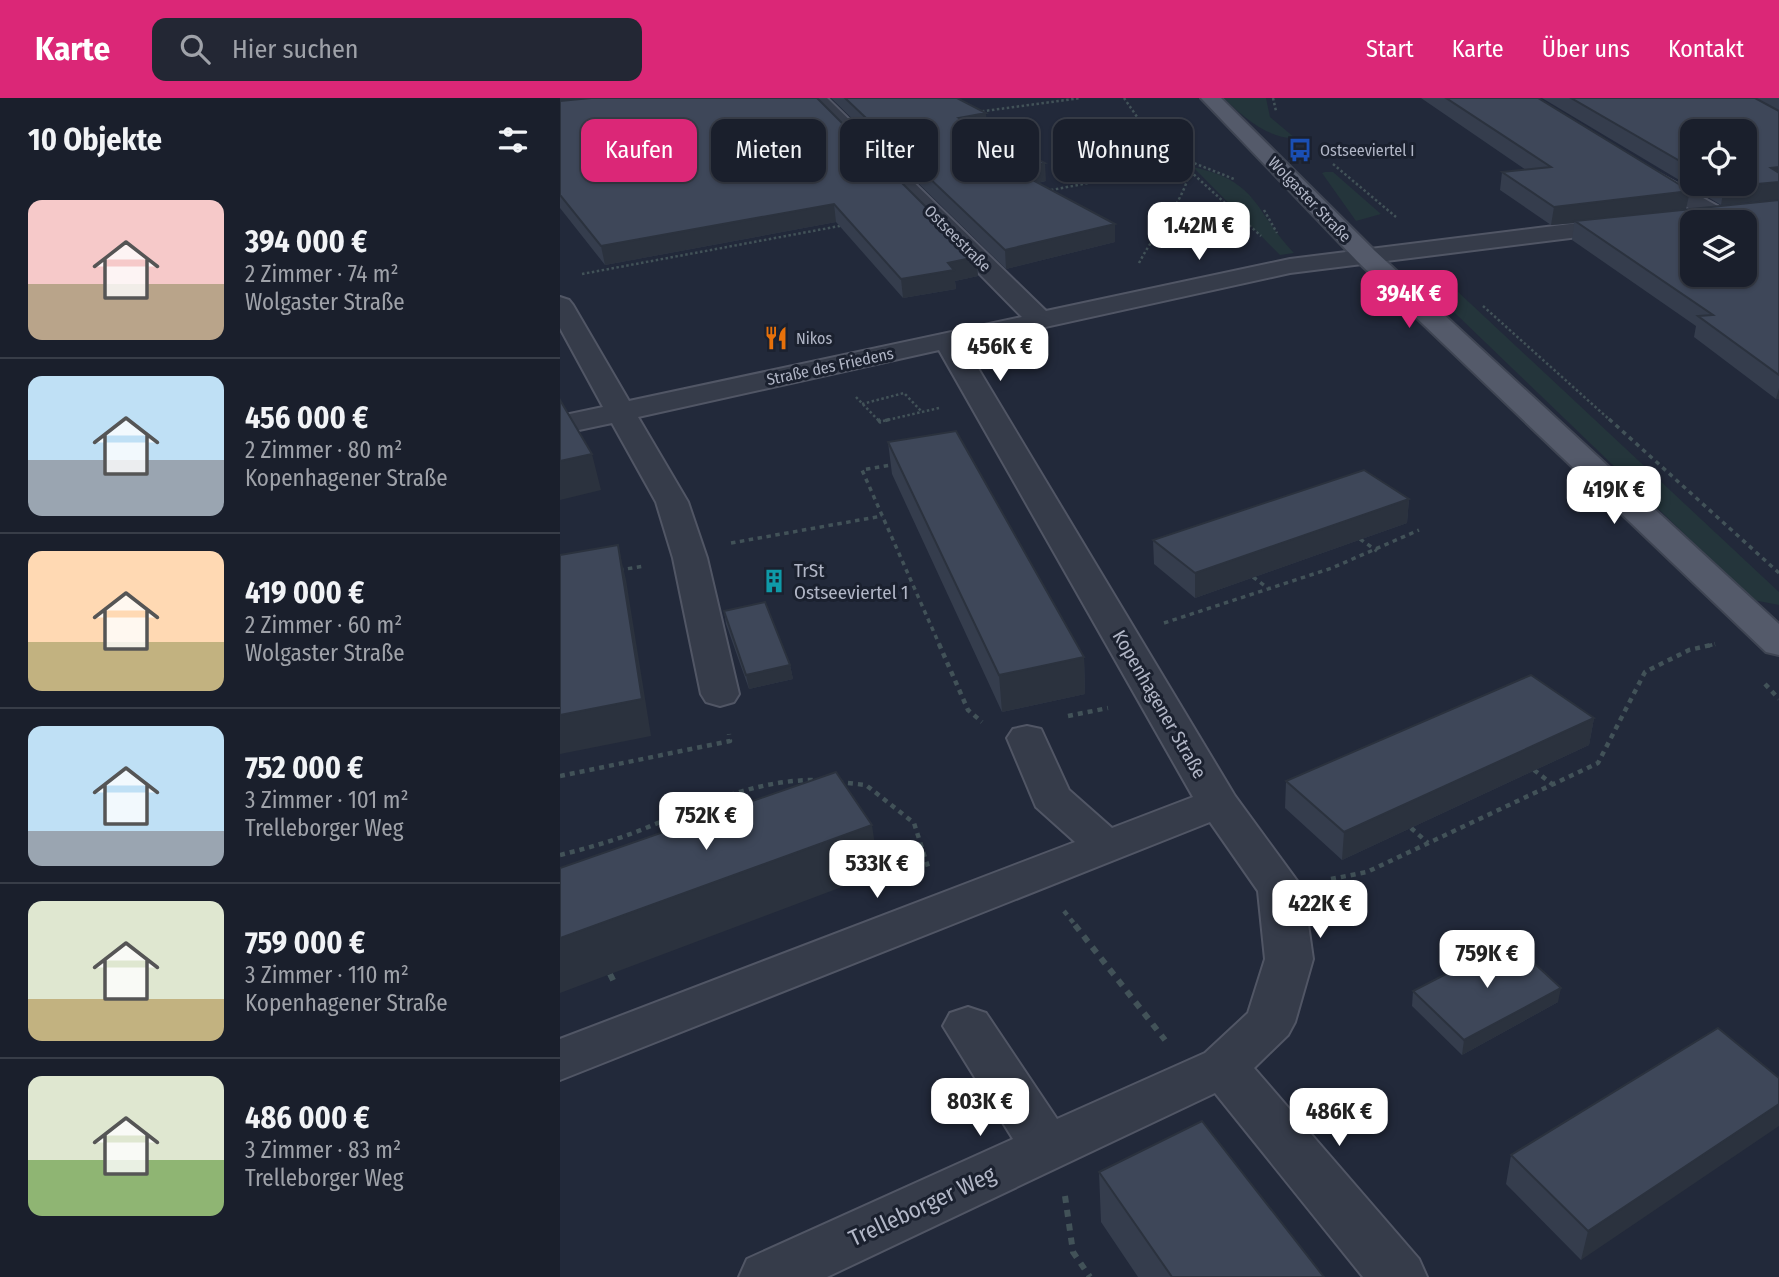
<!DOCTYPE html>
<html lang="de">
<head>
<meta charset="utf-8">
<style>
	body { margin:0; font-family:"Fira Sans Condensed",sans-serif; background:#232734; color:#f1f3f6; height:100vh; display:flex; flex-direction:column; font-size:26px; white-space:nowrap }
	* { box-sizing:border-box; margin:0 }
	p { font-size:23px; color:#9fa2a9 }
	.icon { flex:none; width:38px; height:38px; fill:none; stroke:currentColor; stroke-width:2; stroke-linecap:round; stroke-linejoin:round }
	.map { position:relative; flex:1; overflow:hidden }
	.sheet { display:flex; flex-direction:column; background:#1a1f2c; width:560px }
	.sheet>* { flex:none }
	.guide { position:absolute; left:21px; top:21px; width:665px; height:63px; display:flex; gap:14px }
	.fabs { position:absolute; left:1120px; top:21px; display:grid; gap:14px }
	.fabs a { display:grid; place-items:center; width:77px; height:77px; border-radius:14px; background:#1a1f2c; box-shadow:0 2px 5px #0004,0 0 0 2px #383d48; font-size:35px }
	.price { position:absolute; translate:-50% -60px; padding:0 16px; border-radius:14px; background:#fff; color:#222; font-size:23px; line-height:46px; filter:drop-shadow(0 2px 4px #0008) }
	.price::after { content:''; position:absolute; left:50%; top:42px; width:21px; height:16px; margin-left:-10px; background:inherit; clip-path:polygon(0 0,100% 0,50% 100%) }
	.price.on { background:#db2777; color:#fff }
	ul { padding:0; list-style:none }
	li { display:flex; align-items:center; gap:21px; height:175px; padding:0 28px }
	li+li { border-top:2px solid #383d48 }
	li span { display:grid; place-items:center; flex:none; width:196px; height:140px; border-radius:14px; color:#555 }
	li>.icon { margin-inline-start:auto }
	span .icon { width:84px; height:84px; fill:#fffc; stroke-width:1 }
	li b { font-size:30px }
	h2 { display:flex; justify-content:space-between; align-items:center; height:84px; padding:0 28px; font-size:30px }
	.pill { padding:0 24px; border-radius:14px; background:#1a1f2c; box-shadow:0 2px 5px #0004,0 0 0 2px #383d48; font-size:24px; line-height:63px }
	.pill.on { background:#db2777; color:#fff }
	header { display:flex; align-items:center; gap:42px; box-sizing:border-box; height:98px; padding:0 35px; background:#db2777; color:#fff }
	header strong { font-size:33px }
	nav { display:flex; gap:38px; margin-inline-start:auto; font-size:24px }
	.search { width:490px; height:63px; background:#232734; display:flex; align-items:center; gap:18px; box-sizing:border-box; padding:0 24px; border-radius:14px; color:#9fa2a9; font-size:26px }
	main { display:flex; flex:1; min-height:0 }
	.map>svg:first-child { display:block }
	.green { fill:#24353b }
	.lines { fill:none; stroke-linecap:round; stroke-linejoin:round }
	.minor-casing { stroke:#515665; stroke-width:4 }
	.major-casing { stroke:#3f4553; stroke-width:4 }
	.path-far3 { stroke:#425258; stroke-width:2.5; stroke-dasharray:2.5 2.5; stroke-linecap:butt }
	.path-far2 { stroke:#425258; stroke-width:3.5; stroke-dasharray:4.5 4.5; stroke-linecap:butt }
	.path-far1 { stroke:#425258; stroke-width:4.5; stroke-dasharray:5 5; stroke-linecap:butt }
	.path { stroke:#425258; stroke-width:6; stroke-dasharray:7 7; stroke-linecap:butt }
	.minor { fill:#363c4a; fill-rule:evenodd }
	.major { fill:#545a6a; fill-rule:evenodd }
	.wall { fill:#353d4d; fill-rule:evenodd }
	.shaded-wall { fill:#2b323e }
	.building { fill:#3e4759; stroke:#2b323e; stroke-width:2; fill-rule:evenodd }
	.labels { text-anchor:middle; stroke-width:6; stroke-linejoin:round; paint-order:stroke }
	.far-poi-label { font-size:16px; fill:#b1b6c6; stroke:#1b212f; text-anchor:start }
	.far-street-label { font-size:16px; fill:#b1b6c6; stroke:#1b212f }
	.poi-label { font-size:19px; fill:#b1b6c6; stroke:#1b212f; text-anchor:start }
	.street-label { font-size:19px; fill:#b1b6c6; stroke:#1b212f }
	.near-street-label { font-size:23px; fill:#b1b6c6; stroke:#1b212f }
</style>
</head>
<body>
<header>
<strong>Karte</strong>
<div class="search"><svg class="icon" aria-label="search" viewBox="0 0 24 24"><circle cx="10" cy="10" r="6"/><path d="M15 15l6 6"/></svg>Hier suchen</div>
<nav><a>Start</a><a>Karte</a><a>Über uns</a><a>Kontakt</a></nav>
</header>
<main>
<section class="sheet">
<h2>10 Objekte<svg class="icon" aria-label="filters" viewBox="0 0 24 24"><path d="M4 7h16M4 17h16"/><circle cx="9" cy="7" r="2"/><circle cx="15" cy="17" r="2"/></svg></h2>
<ul>
<li><span style="background:linear-gradient(#f6c9c9 60%,#b9a48a 0)"><svg class="icon" aria-label="home" viewBox="0 0 24 24"><path d="M3 11l9-7 9 7M6 9v11h12V9"/></svg></span><div><b>394 000 €</b><p>2 Zimmer · 74 m²</p><p>Wolgaster Straße</p></div></li>
<li><span style="background:linear-gradient(#bfe0f5 60%,#9aa5b1 0)"><svg class="icon" aria-label="home" viewBox="0 0 24 24"><path d="M3 11l9-7 9 7M6 9v11h12V9"/></svg></span><div><b>456 000 €</b><p>2 Zimmer · 80 m²</p><p>Kopenhagener Straße</p></div></li>
<li><span style="background:linear-gradient(#ffd9b3 65%,#c2b280 0)"><svg class="icon" aria-label="home" viewBox="0 0 24 24"><path d="M3 11l9-7 9 7M6 9v11h12V9"/></svg></span><div><b>419 000 €</b><p>2 Zimmer · 60 m²</p><p>Wolgaster Straße</p></div></li>
<li><span style="background:linear-gradient(#bfe0f5 75%,#9aa5b1 0)"><svg class="icon" aria-label="home" viewBox="0 0 24 24"><path d="M3 11l9-7 9 7M6 9v11h12V9"/></svg></span><div><b>752 000 €</b><p>3 Zimmer · 101 m²</p><p>Trelleborger Weg</p></div></li>
<li><span style="background:linear-gradient(#dfe7d0 70%,#c2b280 0)"><svg class="icon" aria-label="home" viewBox="0 0 24 24"><path d="M3 11l9-7 9 7M6 9v11h12V9"/></svg></span><div><b>759 000 €</b><p>3 Zimmer · 110 m²</p><p>Kopenhagener Straße</p></div></li>
<li><span style="background:linear-gradient(#dfe7d0 60%,#8fb573 0)"><svg class="icon" aria-label="home" viewBox="0 0 24 24"><path d="M3 11l9-7 9 7M6 9v11h12V9"/></svg></span><div><b>486 000 €</b><p>3 Zimmer · 83 m²</p><p>Trelleborger Weg</p></div></li>
</ul>
</section>
<div class="map">
<svg width="1219" height="1179" viewBox="0 0 1219 1179">
	<rect width="100%" height="100%" fill="#22293a"/>
	<!-- green -->
	<path class="green" d="M664,0H706L710,19L735,40C708,41 682,18 664,0Z
		M633,69C699,83 694,113 734,155L720,157Z
		M765,74H773L821,116L796,123L762,75Z
		M879,187L896,192L1219,494V507L1193,502L870,191V188Z"/>
	<g class="lines">
		<!-- minor casing -->
		<g class="minor-casing">
			<path id="minor" d="M247,0H267L486,213L730,161L1067,119L1075,121L1079,126L1075,131L1067,133L730,175L404,247L675,698L743,791L753,861L735,924L728,937L694,970L859,1161L867,1179H803L655,995L267,1179H179L187,1161L453,1041L383,928L390,915L408,909L426,915L497,1021L645,955L688,915L705,861L698,793L650,724L0,982V941L515,744L476,709L447,640L453,631L467,628L481,631L509,692L552,730L633,699L379,252L78,319L128,404L147,460L179,596L174,604L160,608L146,604L141,596L113,460L96,404L52,325L0,336V318L43,309L0,230V199L9,202L13,207L69,303L462,219Z
				M1085,68L1163,111L1166,116L1163,121H1147L1077,79L1074,74L1077,69Z"/>
		</g>
		<!-- major casing -->
		<g class="major-casing">
			<path id="major" d="M641,0H661L815,153L1219,526V557L1206,554L797,163Z"/>
		</g>
		<!-- path-far3 -->
		<path class="path-far3" d="M564,0L600,52L630,73L701,138
			M713,0L716,13
			M417,14L521,0
			M611,56L674,81
			M773,66L836,119
			M486,93L539,83L629,73
			M704,112L717,135
			M579,165C596,132 621,109 630,73
			M22,176L285,127
			M923,208L1051,323
			M296,299L319,323
			M302,306L344,295L362,314
			M323,323L379,310"/>
		<!-- path-far2 -->
		<path class="path-far2" d="M318,321L320,324L331,321
			M1049,321L1219,475
			M337,366L302,372L380,548
			M800,441L817,453
			M171,445L322,418
			M59,472L85,468
			M693,479L709,491
			M604,525L772,470L859,432
			M1148,548L1155,546"/>
		<!-- path-far1 -->
		<path class="path-far1" d="M379,546L408,612L422,624
			M1205,586L1219,601
			M508,618L548,610
			M974,672L992,686
			M0,678L170,643L169,636
			M278,684L306,687L354,725L368,769
			M851,730L868,745
			M0,757C32,749 63,740 93,727C148,705 198,681 259,682
			M771,781L807,774L1038,665L1085,574L1129,552L1155,546
			M504,813L516,828"/>
		<!-- path -->
		<path class="path" d="M515,827L605,942
			M50,876L56,888
			M505,1098L513,1154L530,1179"/>
		<!-- minor -->
		<use href="#minor" class="minor"/>
		<!-- major -->
		<use href="#major" class="major"/>
	</g>
	<!-- wall -->
	<path class="wall" d="M271,0H397L427,31L422,32L486,83L478,85L555,144L446,171Z
		M861,0H978L1130,93L1126,111L1219,102V301H1216L1134,239L1136,228L1012,142L1014,125L991,127L940,92L942,74L966,72Z
		M982,0H1219V101L1161,107ZM1132,33L1185,86H1132Z
		M0,3L416,159L418,178L395,183L396,191L343,200L276,124L45,167L0,110Z
		M328,344L524,559L525,596L442,614L332,376Z
		M849,401L847,425L635,500L594,466L593,442Z
		M164,513L230,567L233,581L189,591L166,526Z
		M1034,620L1029,647L782,762L725,710L726,683Z
		M853,893L998,904L902,957L852,908Z
		M1219,980L1021,1162L946,1086L951,1057Z
		M539,1074L764,1179H578L541,1124Z"/>
	<!-- shaded-wall -->
	<path class="shaded-wall" d="M0,0H29L0,3Z
		M426,15L427,31L400,36L399,20Z
		M485,65L486,83L455,89L454,72Z
		M1219,69V101L1161,107L1164,89L1211,70Z
		M1130,93L1126,111L1015,123L1014,125L991,127L994,109Z
		M274,106L276,124L45,167L41,148Z
		M555,126V144L446,171L445,152Z
		M416,159L418,178L395,183L396,191L343,200L341,181L388,165Z
		M1219,290V301H1216Z
		M32,356L41,392L0,402V363Z
		M849,401L847,425L635,500V475Z
		M58,447L66,482L91,638L0,656V617Z
		M524,559L525,596L442,614L439,577Z
		M230,567L233,581L189,591L186,577Z
		M1034,620L1029,647L782,762L784,734Z
		M312,727L319,775L0,895V840Z
		M1001,890L998,904L902,957L904,942Z
		M1219,1006V1028L1021,1162L1028,1133Z"/>
	<!-- building -->
	<path class="building" d="M31,0H257L416,159L388,165L394,172L341,181L274,106L41,148L0,97V3Z
		M285,0H397L426,15L399,20L485,65L454,72L555,126L445,152Z
		M886,0H978L1130,93L994,109L942,74L991,69Z
		M1011,0H1195L1219,13V69L1211,70L1219,75V84L1164,89L1158,86H1185V33H1132V70Z
		M1219,102V277L1138,218L1153,217L1015,123ZM1132,124H1185V177H1132Z
		M0,302L32,356L0,363Z
		M396,333L524,559L439,577L328,344Z
		M804,372L849,401L635,475L593,442Z
		M58,447L82,601L0,617V457Z
		M205,504L230,567L186,577L164,513Z
		M971,577L1034,620L784,734L726,683Z
		M276,674L312,727L0,840V770Z
		M950,843L1001,890L904,942L853,893Z
		M1158,930L1219,980V1006L1028,1133L951,1057Z
		M642,1023L764,1179H612L539,1074Z"/>
	<!-- icons -->
	<defs>
		<g id="bus-bare" transform="scale(1.89)"><path d="M-5-6H5V4H4V6H2V4H-2V6H-4V4H-5ZM-3.5-4V0h7V-4ZM-3.5 1.2v1.5H-2V1.2ZM2 1.2v1.5H3.5V1.2Z" fill="#1a4fb4" stroke="#1b212f" stroke-width="2.5" paint-order="stroke"/></g>
		<g id="restaurant-bare" transform="scale(1.89)"><path d="M-5-6h1v4h1v-4h1v4h1v-4h1v5L-1.5 .5V6h-2V.5L-5-1ZM5-6V6H3V1.5H1.5Q1.5-4 5-6Z" fill="#e8710a" stroke="#1b212f" stroke-width="2.5" paint-order="stroke"/></g>
		<g id="building-bare" transform="scale(1.89)"><path d="M-4-6H4V6H1V3H-1V6H-4ZM-2.5-4.3h1.7v1.8h-1.7ZM.8-4.3h1.7v1.8H.8ZM-2.5-1h1.7V.8h-1.7ZM.8-1h1.7V.8H.8Z" fill="#0f9aa8" stroke="#1b212f" stroke-width="2.5" paint-order="stroke"/></g>
	</defs>
	<g fill-rule="evenodd">
		<use href="#bus-bare" x="740" y="52"/>
		<use href="#restaurant-bare" x="216" y="240"/>
		<use href="#building-bare" x="214" y="483"/>
	</g>
	<g class="labels">
		<!-- far-poi labels -->
		<g class="far-poi-label">
			<text x="760" y="58">Ostseeviertel I</text>
			<text x="236" y="246">Nikos</text>
		</g>
		<!-- far-street labels -->
		<g class="far-street-label">
			<text transform="translate(750 101) rotate(46)" y="6">Wolgaster Straße</text>
			<text transform="translate(398 140) rotate(45)" y="6">Ostseestraße</text>
			<text transform="translate(270 268) rotate(-12)" y="6">Straße des Friedens</text>
		</g>
		<!-- poi labels -->
		<g class="poi-label">
			<text x="234" y="479">TrSt<tspan x="234" dy="22">Ostseeviertel 1</tspan></text>
		</g>
		<!-- street labels -->
		<g class="street-label">
			<text transform="translate(600 606) rotate(60)" y="7">Kopenhagener Straße</text>
		</g>
		<!-- near-street labels -->
		<g class="near-street-label">
			<text transform="translate(362 1108) rotate(-25)" y="8">Trelleborger Weg</text>
		</g>
	</g>
</svg>
<div class="fabs">
<a><svg class="icon" aria-label="locate" viewBox="0 0 24 24"><circle cx="12" cy="12" r="6"/><path d="M12 2v4M12 18v4M2 12h4M18 12h4"/></svg></a>
<a><svg class="icon" aria-label="layers" viewBox="0 0 24 24"><path d="M12 4l9 5-9 5-9-5zM3 14l9 5 9-5"/></svg></a>
</div>
<b class="price" style="left:639px;top:164px">1.42M €</b>
<b class="price on" style="left:849px;top:232px">394K €</b>
<b class="price" style="left:440px;top:285px">456K €</b>
<b class="price" style="left:1054px;top:428px">419K €</b>
<b class="price" style="left:146px;top:754px">752K €</b>
<b class="price" style="left:317px;top:802px">533K €</b>
<b class="price" style="left:760px;top:842px">422K €</b>
<b class="price" style="left:927px;top:892px">759K €</b>
<b class="price" style="left:420px;top:1040px">803K €</b>
<b class="price" style="left:779px;top:1050px">486K €</b>
<div class="guide">
<a class="pill on">Kaufen</a>
<a class="pill">Mieten</a>
<a class="pill">Filter</a>
<a class="pill">Neu</a>
<a class="pill">Wohnung</a>
</div>
</div>
</main>
</body>
</html>
